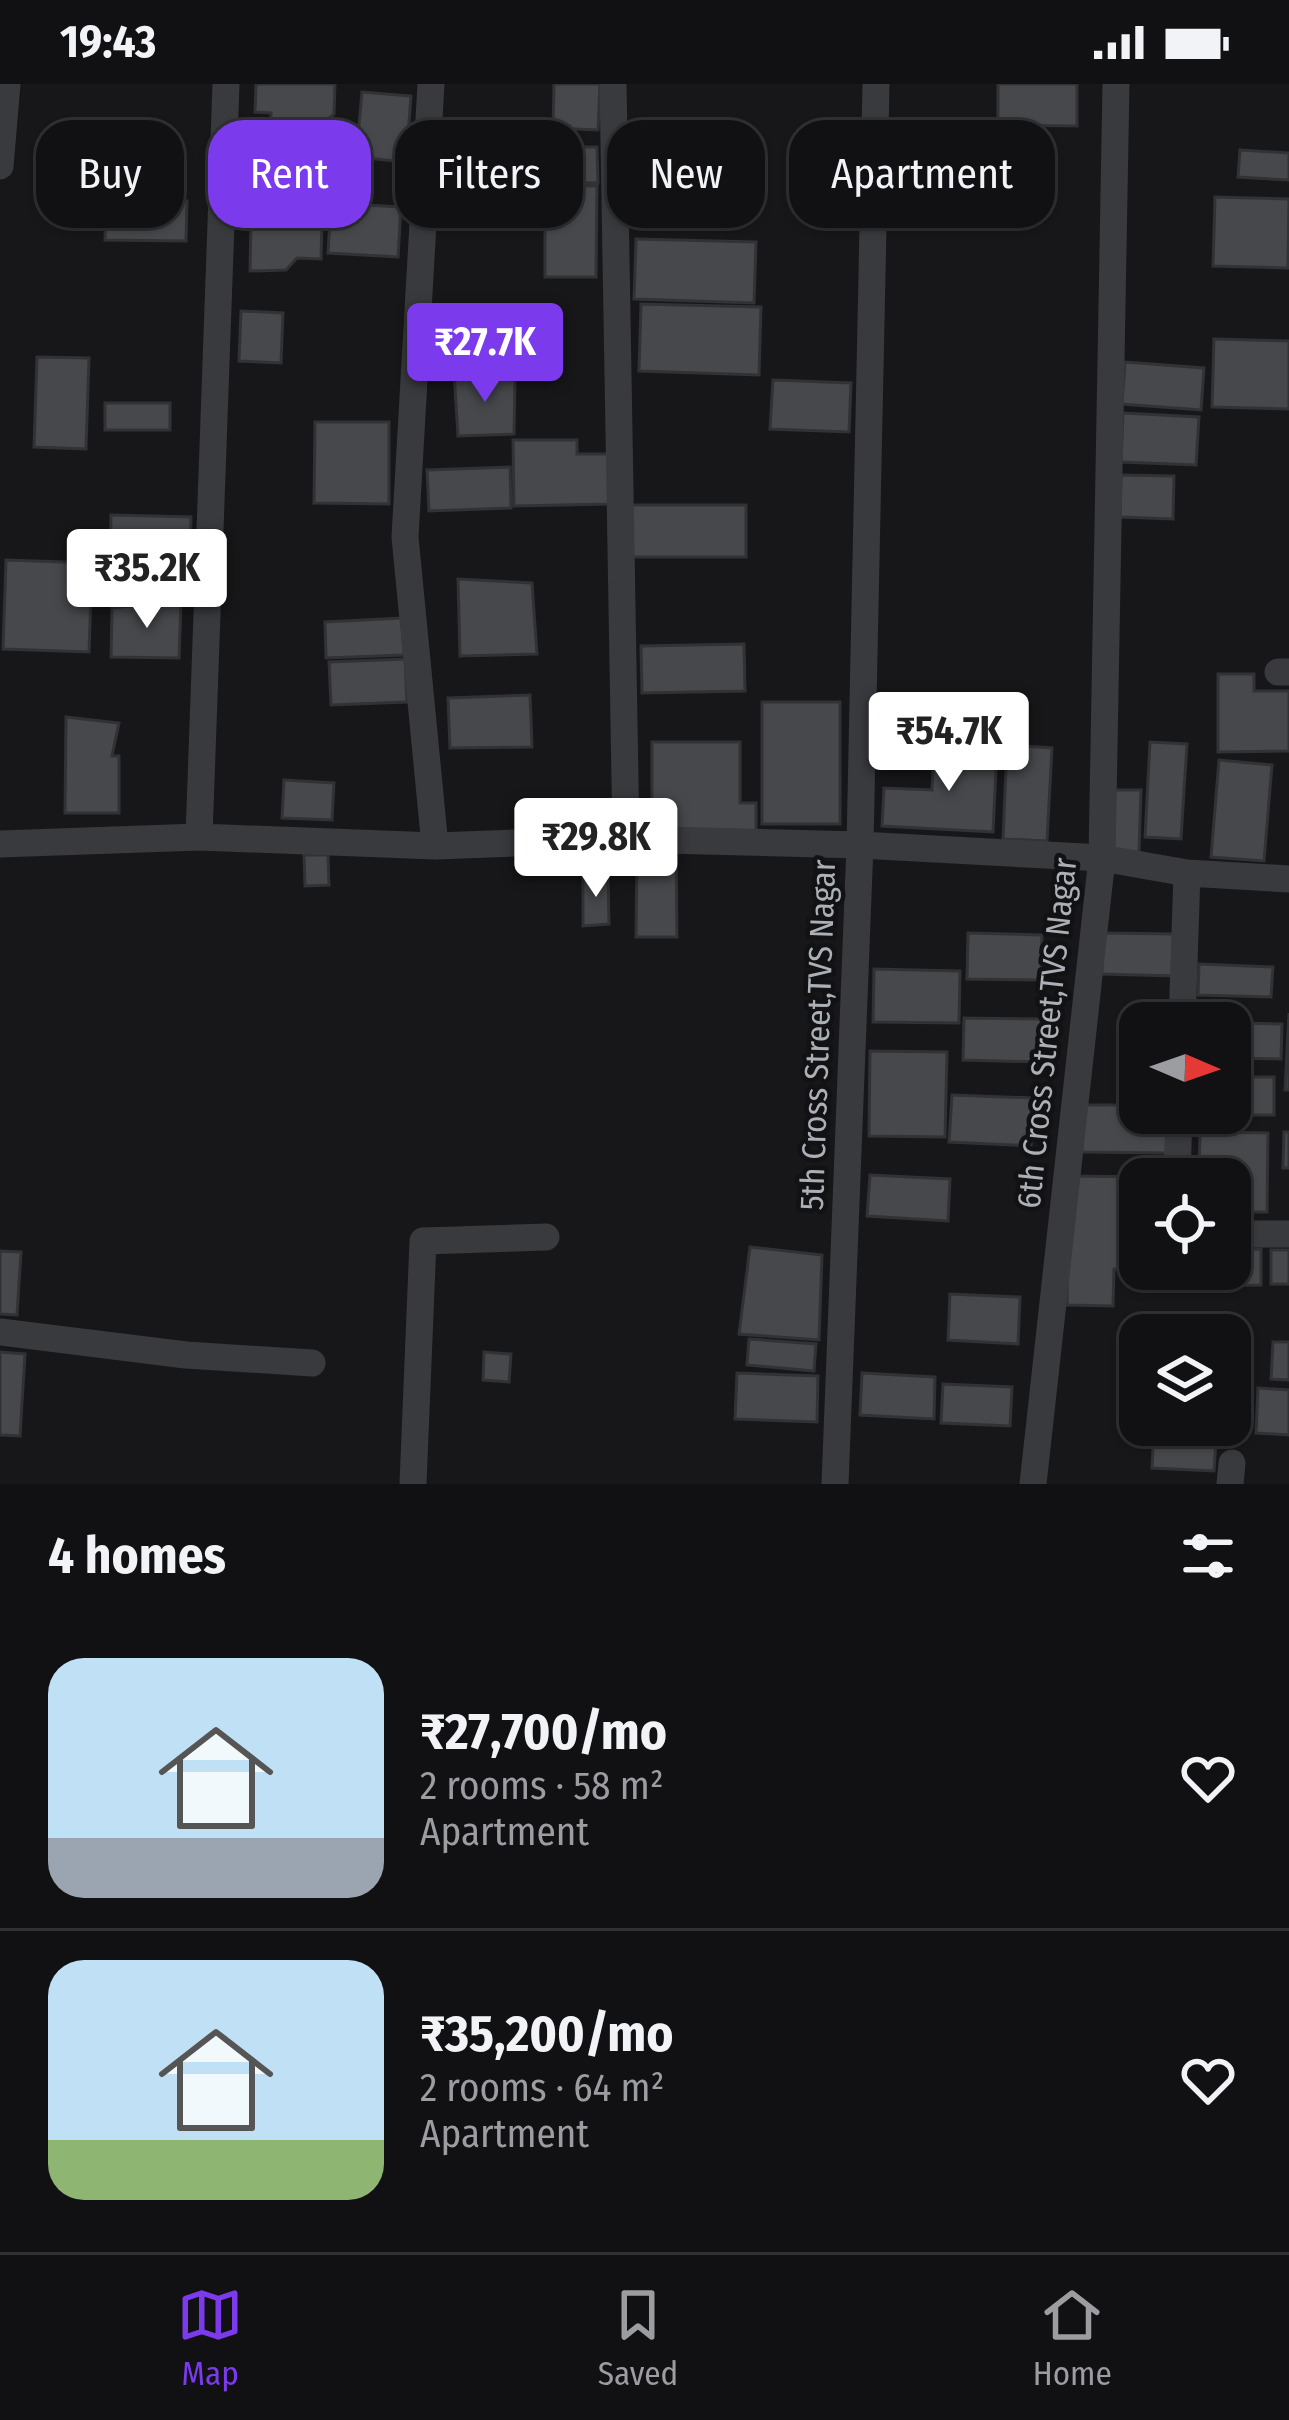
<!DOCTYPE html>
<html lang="en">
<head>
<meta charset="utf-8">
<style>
	body { margin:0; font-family:"Fira Sans Condensed",sans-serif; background:#1a1a1c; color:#f1f3f6; height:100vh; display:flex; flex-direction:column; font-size:45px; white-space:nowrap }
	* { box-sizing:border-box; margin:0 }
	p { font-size:39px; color:#9c9da0 }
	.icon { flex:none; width:66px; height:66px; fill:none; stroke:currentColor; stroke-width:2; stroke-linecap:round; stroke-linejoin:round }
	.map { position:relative; height:1400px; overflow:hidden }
	.drawer { display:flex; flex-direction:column; background:#111113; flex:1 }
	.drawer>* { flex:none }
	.top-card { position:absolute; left:36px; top:36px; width:1218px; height:108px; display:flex; gap:24px }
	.needle { width:78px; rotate:92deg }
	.tools { position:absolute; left:1119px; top:918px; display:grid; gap:24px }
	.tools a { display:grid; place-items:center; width:132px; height:132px; border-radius:24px; background:#111113; box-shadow:0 3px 9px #0004,0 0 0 3px #303133; font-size:60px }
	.price { position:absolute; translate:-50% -102px; padding:0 27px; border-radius:12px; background:#fff; color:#222; font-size:39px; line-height:78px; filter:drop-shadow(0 3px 6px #0008) }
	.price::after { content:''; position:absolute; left:50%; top:72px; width:36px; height:27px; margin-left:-18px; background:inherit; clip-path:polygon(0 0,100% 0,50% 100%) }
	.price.active { background:#7c3aed; color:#fff }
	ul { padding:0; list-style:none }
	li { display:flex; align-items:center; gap:36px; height:300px; padding:0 48px }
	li+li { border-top:3px solid #303133 }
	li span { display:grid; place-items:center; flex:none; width:336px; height:240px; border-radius:36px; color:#555 }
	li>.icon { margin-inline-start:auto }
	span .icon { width:144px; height:144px; fill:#fffc; stroke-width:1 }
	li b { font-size:51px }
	h2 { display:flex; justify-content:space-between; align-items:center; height:144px; padding:0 48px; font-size:51px }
	.tag { padding:0 42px; border-radius:36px; background:#111113; box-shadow:0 3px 9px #0004,0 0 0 3px #303133; font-size:42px; line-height:108px }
	.tag.active { background:#7c3aed; color:#fff }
	.status { display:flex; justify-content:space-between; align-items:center; height:84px; padding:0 60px; background:#111113; direction:ltr }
	.status svg { height:33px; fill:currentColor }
	.menu { display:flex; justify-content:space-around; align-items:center; height:168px; border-top:3px solid #303133; background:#111113; font-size:33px; color:#9c9da0 }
	.menu a { display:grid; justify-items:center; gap:6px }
	.menu .active { color:#7c3aed }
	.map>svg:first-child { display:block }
	.building { fill:#46484b; stroke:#313235; stroke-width:3 }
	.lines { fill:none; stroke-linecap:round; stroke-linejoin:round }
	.street { stroke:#393a3e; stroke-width:27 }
	.labels { text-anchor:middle; stroke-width:9; stroke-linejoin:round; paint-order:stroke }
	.street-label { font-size:33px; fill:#abb0b7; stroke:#121214 }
</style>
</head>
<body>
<div class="status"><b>19:43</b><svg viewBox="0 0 49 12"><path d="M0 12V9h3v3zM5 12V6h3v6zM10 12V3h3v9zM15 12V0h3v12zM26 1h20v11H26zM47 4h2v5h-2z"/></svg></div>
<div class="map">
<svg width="1289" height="1400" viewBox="0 0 1289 1400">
	<rect width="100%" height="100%" fill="#171719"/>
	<!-- building -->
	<path class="building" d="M256,0H335L334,30L316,45L271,43V29L255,28Z
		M554,0H600L598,46L553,44Z
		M998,0H1077V42L998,41Z
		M362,8L411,12L406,78L356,73Z
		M238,47L330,49L328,121L236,119Z
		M553,63H597L598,99L553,98Z
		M1240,66L1289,69V96L1238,93Z
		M545,101L597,102L596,193H545Z
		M1215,113L1289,115L1288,184L1213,182Z
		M106,116L187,117L186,157L105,156Z
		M331,119L401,123L398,173L328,169Z
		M251,135L322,137L321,175L297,174L286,186L250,187Z
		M636,155L756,158L754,219L634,215Z
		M641,220L761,223L759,291L639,287Z
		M241,227L283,229L281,279L239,277Z
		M1214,255L1289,257V325L1212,323Z
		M37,273L89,274L86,365L34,363Z
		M1125,278L1204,284L1201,326L1122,320Z
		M454,288L515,295L514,350L458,352Z
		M773,296L851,299L849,348L770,345Z
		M105,319H170V346H105Z
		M1123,329L1199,333L1196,381L1121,378Z
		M315,338H389V420L314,419Z
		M513,356H577V370H609V420L514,422Z
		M510,383L511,424L429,427L427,386Z
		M1121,391L1174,392L1173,435L1120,433Z
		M629,421H746V473H629Z
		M111,431L191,433L190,473L110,471Z
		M6,476L92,479L89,568L3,565Z
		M458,495L532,499L537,570L460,572Z
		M167,518L181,519L179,574L111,573L112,524Z
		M402,534L404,571L326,574L325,538Z
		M744,560L745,607L642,609L641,562Z
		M405,575L407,618L331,621L329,578Z
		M1218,590H1254V607H1289V667L1218,668Z
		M530,611L532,663L450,664L448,614Z
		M762,618H840V740H762Z
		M66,633L119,639L112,672H119V729H65Z
		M652,658H740V719H756V753H652Z
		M1150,658L1187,660L1181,755L1145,753Z
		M1007,661L1052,664L1047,757L1003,755Z
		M934,662L997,665L993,748L882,742L884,704L932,706Z
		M1219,676L1272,681L1264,777L1211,773Z
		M284,696L334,699L332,736L282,734Z
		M1115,706H1141L1139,768H1113Z
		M637,763H676L677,853H636Z
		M304,771H328L329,801L305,802Z
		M608,790L609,840L583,842V792Z
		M968,849L1042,851L1041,896L967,895Z
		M1102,849L1175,850L1174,892L1102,890Z
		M1199,880L1273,883L1271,913L1198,911Z
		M874,885L960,887L959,939L873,938Z
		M1289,929V1006H1285Z
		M964,934L1041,935V978L963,976Z
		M1199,938L1282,940L1281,975L1230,974V939Z
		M870,967L947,968L945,1053L869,1052Z
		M1230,993H1274V1031H1234V1044L1201,1043V1029H1230Z
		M952,1011L1033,1014L1031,1062L949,1058Z
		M1081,1021H1140V1029H1170V1069L1081,1068Z
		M1200,1048L1268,1049L1267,1128H1230V1095H1199Z
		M1284,1048H1289V1084H1283Z
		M870,1091L950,1095L948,1137L867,1132Z
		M1069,1092L1161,1093L1140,1095V1185L1160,1186L1114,1185L1113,1222L1067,1221Z
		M750,1163L822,1171L819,1256L739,1250Z
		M1261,1165V1201L1189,1202V1185H1230V1166Z
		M1271,1166H1289V1200H1271Z
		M0,1167L21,1168L17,1231L0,1230Z
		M950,1210L1020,1213L1018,1260L948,1256Z
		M749,1255L816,1260L814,1287L747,1281Z
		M1273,1258H1289V1296L1271,1295Z
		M0,1268L25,1270L20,1352L0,1351Z
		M484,1268L511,1270L509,1298L483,1296Z
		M737,1289L818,1292L817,1338L735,1335Z
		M862,1289L935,1293L934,1335L860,1331Z
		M943,1300L1012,1303L1010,1342L941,1339Z
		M1258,1304L1289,1306V1351L1256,1349Z
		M1154,1341H1217L1214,1387L1152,1384Z"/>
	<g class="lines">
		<!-- street -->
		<path class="street" d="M431,0L405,453L435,762
			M613,0L626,755
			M0,82L7,0
			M1278,588H1289
			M199,753L226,0
			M0,760L199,753L435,762L626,755L860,761L1102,774L1187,789L1289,795
			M1182,939L1187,789
			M1177,1095L1179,1029
			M1230,1150H1289
			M1174,1190V1185
			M0,1248L186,1271L312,1279
			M413,1400L423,1157L546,1153
			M835,1400L860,761L876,0
			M1033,1400L1102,774L1116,0
			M1230,1400L1232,1379"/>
	</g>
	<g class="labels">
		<!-- street labels -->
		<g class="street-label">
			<text transform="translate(1046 949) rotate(-84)" y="12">6th Cross Street,TVS Nagar</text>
			<text transform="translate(817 951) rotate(-88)" y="12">5th Cross Street,TVS Nagar</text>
		</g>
	</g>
</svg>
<div class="tools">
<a><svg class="needle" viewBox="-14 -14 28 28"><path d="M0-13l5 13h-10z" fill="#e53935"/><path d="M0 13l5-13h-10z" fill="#9c9da0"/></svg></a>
<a><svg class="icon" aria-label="locate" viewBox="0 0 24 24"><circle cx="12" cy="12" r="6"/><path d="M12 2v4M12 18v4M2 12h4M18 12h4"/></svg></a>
<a><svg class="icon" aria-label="layers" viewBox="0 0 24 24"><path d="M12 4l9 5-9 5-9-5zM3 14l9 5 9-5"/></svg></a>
</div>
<b class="price active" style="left:485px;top:321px">₹27.7K</b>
<b class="price" style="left:147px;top:547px">₹35.2K</b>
<b class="price" style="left:949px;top:710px">₹54.7K</b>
<b class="price" style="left:596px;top:816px">₹29.8K</b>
<div class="top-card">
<a class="tag">Buy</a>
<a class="tag active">Rent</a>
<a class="tag">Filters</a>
<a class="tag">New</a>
<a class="tag">Apartment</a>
</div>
</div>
<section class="drawer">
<h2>4 homes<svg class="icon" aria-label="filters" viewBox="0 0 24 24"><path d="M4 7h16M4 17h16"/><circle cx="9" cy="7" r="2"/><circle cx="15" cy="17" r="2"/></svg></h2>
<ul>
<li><span style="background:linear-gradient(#bfe0f5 75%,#9aa5b1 0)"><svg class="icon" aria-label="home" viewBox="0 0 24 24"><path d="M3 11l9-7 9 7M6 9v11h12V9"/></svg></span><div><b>₹27,700/mo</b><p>2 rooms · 58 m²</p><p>Apartment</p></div><svg class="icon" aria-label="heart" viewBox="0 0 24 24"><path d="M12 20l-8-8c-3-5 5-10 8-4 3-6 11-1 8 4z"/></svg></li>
<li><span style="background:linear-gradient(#bfe0f5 75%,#8fb573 0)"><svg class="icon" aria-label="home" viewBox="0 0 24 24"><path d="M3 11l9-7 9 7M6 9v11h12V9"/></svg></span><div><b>₹35,200/mo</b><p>2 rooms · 64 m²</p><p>Apartment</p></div><svg class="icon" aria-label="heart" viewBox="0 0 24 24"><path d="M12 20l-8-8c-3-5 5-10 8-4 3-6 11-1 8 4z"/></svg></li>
</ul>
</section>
<nav class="menu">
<a class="active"><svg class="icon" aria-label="map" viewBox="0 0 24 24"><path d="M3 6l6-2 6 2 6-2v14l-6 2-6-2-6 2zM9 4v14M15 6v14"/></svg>Map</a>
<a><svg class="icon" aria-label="saved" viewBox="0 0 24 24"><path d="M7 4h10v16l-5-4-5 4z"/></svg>Saved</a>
<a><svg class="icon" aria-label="home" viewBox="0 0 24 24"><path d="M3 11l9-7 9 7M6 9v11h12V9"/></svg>Home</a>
</nav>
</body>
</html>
